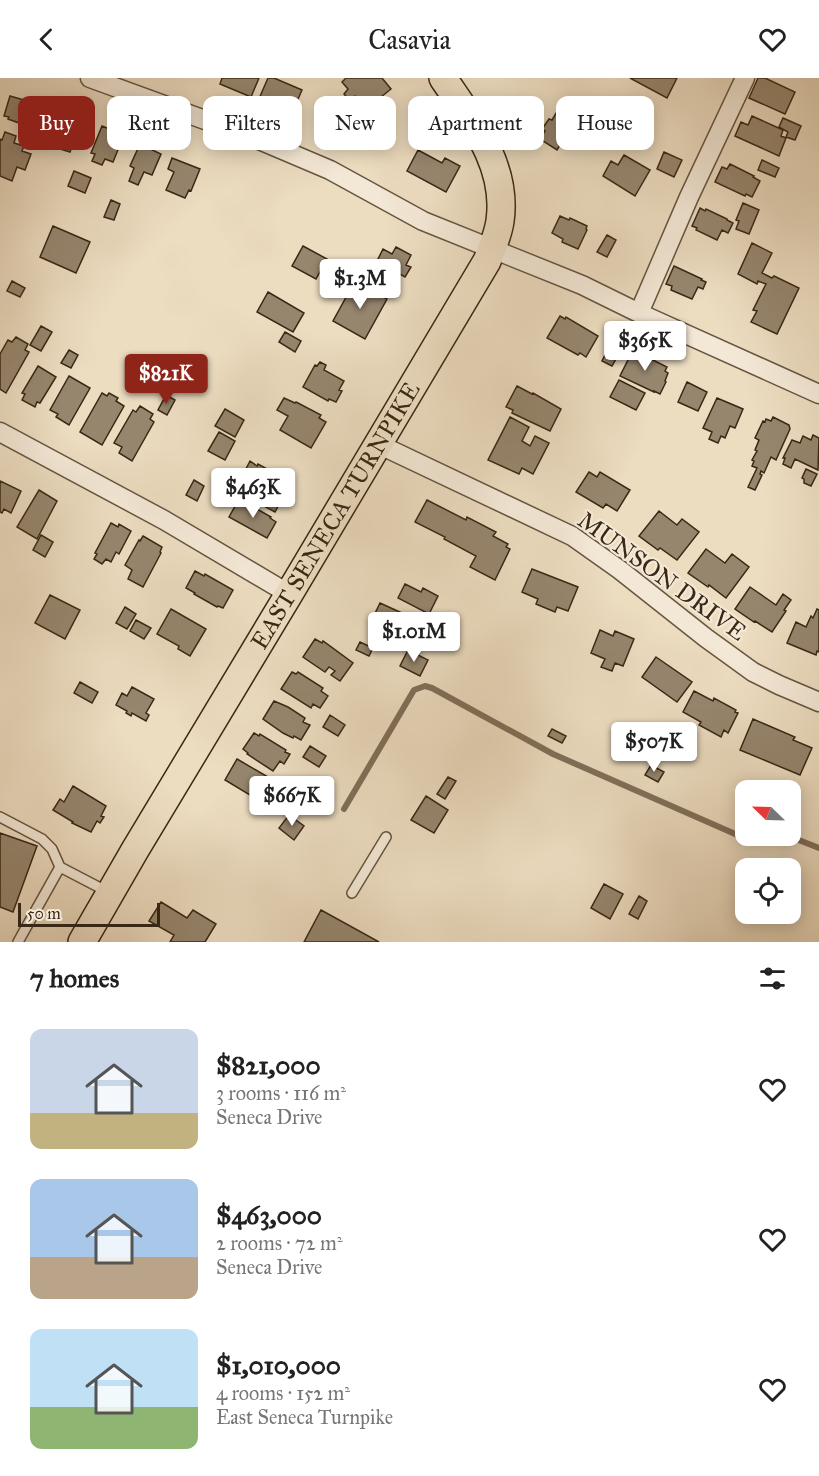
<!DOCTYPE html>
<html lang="en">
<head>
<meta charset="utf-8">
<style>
	body { margin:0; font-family:"IM FELL Great Primer",serif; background:#f2f2f2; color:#222; height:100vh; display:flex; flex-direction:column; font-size:22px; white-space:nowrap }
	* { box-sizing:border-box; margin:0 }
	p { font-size:20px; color:#767676 }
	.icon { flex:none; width:33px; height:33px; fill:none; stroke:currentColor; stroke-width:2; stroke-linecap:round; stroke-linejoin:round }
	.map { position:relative; height:864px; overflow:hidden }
	.sheet { display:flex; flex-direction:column; background:#fff; flex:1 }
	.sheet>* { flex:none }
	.hud { position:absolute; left:18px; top:18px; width:783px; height:54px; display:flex; gap:12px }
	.needle { width:39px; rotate:293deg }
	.fabs { position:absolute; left:735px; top:702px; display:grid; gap:12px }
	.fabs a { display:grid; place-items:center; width:66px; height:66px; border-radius:12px; background:#fff; box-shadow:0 3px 15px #0003; font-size:30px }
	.scale { position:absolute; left:18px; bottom:15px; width:142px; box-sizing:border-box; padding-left:6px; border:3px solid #392815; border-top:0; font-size:16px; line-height:21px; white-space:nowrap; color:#392815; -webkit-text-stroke:4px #f3e8d6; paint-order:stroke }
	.price { position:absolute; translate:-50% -51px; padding:0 14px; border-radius:6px; background:#fff; color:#222; font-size:20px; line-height:39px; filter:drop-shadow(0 2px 3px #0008) }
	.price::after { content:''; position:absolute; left:50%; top:36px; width:18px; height:14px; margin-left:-9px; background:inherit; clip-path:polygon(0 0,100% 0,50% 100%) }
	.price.selected { background:#8f2418; color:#fff }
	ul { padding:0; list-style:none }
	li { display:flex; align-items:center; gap:18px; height:150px; padding:0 30px }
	li span { display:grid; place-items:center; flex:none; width:168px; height:120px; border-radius:12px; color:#555 }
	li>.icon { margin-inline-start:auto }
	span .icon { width:72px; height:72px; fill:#fffc; stroke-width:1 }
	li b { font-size:26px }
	h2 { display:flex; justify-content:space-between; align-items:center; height:72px; padding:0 30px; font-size:26px }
	.tag { padding:0 21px; border-radius:12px; background:#fff; box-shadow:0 3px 15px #0003; font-size:21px; line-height:54px }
	.tag.selected { background:#8f2418; color:#fff }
	header { display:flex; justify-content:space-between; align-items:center; height:78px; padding:0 30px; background:#fff; font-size:27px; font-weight:600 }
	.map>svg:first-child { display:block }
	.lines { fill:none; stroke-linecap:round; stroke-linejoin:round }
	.stream { stroke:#806f59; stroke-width:6 }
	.building { fill:#96866e; stroke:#392815; stroke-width:1.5 }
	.service-casing { stroke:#665540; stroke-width:12 }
	.minor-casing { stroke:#665540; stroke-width:21 }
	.primary-casing { stroke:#392815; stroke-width:30 }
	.service { stroke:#f3e8d6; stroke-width:9 }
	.minor { stroke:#f3e8d6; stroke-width:18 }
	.primary { stroke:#ecdcc0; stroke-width:27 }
	.labels { text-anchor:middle; stroke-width:4.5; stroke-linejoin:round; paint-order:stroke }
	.street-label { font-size:24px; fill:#392815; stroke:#f3e8d6 }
</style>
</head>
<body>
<header><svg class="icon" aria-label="back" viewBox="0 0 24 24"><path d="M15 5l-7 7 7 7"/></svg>Casavia<svg class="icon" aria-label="heart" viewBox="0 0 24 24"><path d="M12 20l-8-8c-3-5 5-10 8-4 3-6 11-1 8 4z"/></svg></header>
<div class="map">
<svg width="819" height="864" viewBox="0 0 819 864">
	<rect width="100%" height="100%" fill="#ecdcc0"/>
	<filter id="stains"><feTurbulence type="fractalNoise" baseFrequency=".00333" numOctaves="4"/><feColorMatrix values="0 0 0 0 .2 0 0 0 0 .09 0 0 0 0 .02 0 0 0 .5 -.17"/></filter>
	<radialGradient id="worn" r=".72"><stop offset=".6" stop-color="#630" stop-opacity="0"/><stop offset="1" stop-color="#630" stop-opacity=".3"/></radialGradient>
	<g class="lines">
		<!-- stream -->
		<path class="stream" d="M344,731L414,612L425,608L432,610L553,676L742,759H791L819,770"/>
	</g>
	<!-- building -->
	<path class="building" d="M222,0H259L251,19L220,6Z
		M268,0H274L302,12L291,37L258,23Z
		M346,0H382L391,11L366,31L355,18L350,23L344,16L348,11L342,4Z
		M630,0H677L667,20Z
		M758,0H765L795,14L785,36L749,20Z
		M10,18L38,26L30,49L8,41L9,39L4,38Z
		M561,27L578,37L557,72L540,61L545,53L542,51L549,41L552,42Z
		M752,38L783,52L781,58L786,60L779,78L735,58L741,44L748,47Z
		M783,40L801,48L795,62L786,59L788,54L779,49Z
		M102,48L124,57L113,84L105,81L102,87L92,83L95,76L91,75Z
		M64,53L76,57L70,74L57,70Z
		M5,54L16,58L14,65L24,68L22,73L31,76L25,92L17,89L12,103L0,98V61L2,62Z
		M140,66L161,76L152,97L144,94L138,107L129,103L134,90L130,88Z
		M418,72L442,85L445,80L460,88L446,114L407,93Z
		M664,74L682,82L674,99L657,91Z
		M624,77L650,92L635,118L603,98L611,83L618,87Z
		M172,80L200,91L191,113L189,112L185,120L166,112L174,94L168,91Z
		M762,82L779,90L775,99L758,92Z
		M730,86L754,98L753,99L760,103L752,119L746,116L745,118L715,104L722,89L727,91Z
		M74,93L91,100L85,115L68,108Z
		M111,122L120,126L114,142L104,139Z
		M743,125L759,132L749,156L736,151L739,143L736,142Z
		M700,130L705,133L706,131L727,141V142L733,145L728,155L722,152L717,162L696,152L697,150L692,148Z
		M560,138L569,142L570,140L587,148L586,151L587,152L578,171L562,164L563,161L552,155Z
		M53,148L90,164L76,195L40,179Z
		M607,157L616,162L607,179L597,174Z
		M752,165L772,175L762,195L772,200L774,198L799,210L777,256L751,244L757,233L753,232L766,206L758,203L757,206L738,196Z
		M303,168L327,181L316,201L292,188Z
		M396,169L411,177L406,187L411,189L405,199L400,196L395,206L380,198L384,190L376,185L383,171L392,176Z
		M674,188L702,201L701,202L706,204L703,211L698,209L692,221L671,212L672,208L666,206Z
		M12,203L25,210L20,219L7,213Z
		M355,203L387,221L365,261L333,243Z
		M268,214L304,235L293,254L257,234Z
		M560,238L565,241L566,239L598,258L586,279L580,275L578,277L547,260Z
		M41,248L52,254L41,273L30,267Z
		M285,254L301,263L295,274L279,264Z
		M16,259L28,266L25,272L29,274L6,315L0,311V276L8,262L12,264Z
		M611,265L622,270L612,288L602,283Z
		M69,272L78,277L71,290L61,285Z
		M633,272L667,289L665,293L668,295L665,303L666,304L660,316L654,313V314L620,298Z
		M320,284L326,287L324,292L344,303L339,312L342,313L336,324L329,321L328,323L303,309L315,287L317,288Z
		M38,288L56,299L40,325L37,324L35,329L22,322L25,316L22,315Z
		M69,298L90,310L69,347L56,339L58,336L50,332Z
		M619,302L645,315L636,332L610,319Z
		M687,304L707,314L698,333L678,324Z
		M517,308L532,316L533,315L561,331L550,353L512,335L513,332L506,329Z
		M102,315L107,318L109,315L118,320L116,323L124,328L102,367L80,354Z
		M166,317L175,322L167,337L158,332Z
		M284,320L295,325L296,324L321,337L319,340L326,344L311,370L280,352L288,338L277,332Z
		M717,320L743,331L735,350L730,348L725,360L721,358L718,365L709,361L712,354L703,350Z
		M140,328L153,336L150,341L154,344L132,383L119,375L122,369L114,365L133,332L136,334Z
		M225,331L244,342L235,359L215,348Z
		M510,339L529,349L522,363L530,368L535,358L549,365L533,396L522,390L519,396L488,382Z
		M773,339L789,347L790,351L776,382L771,379L764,395L761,393L760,396L762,397L755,412L748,409L757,390L752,388L754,383L752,382L757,373L755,372L759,362L755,360L763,343L765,344L766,341L771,343Z
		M219,354L235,363L225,382L208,373Z
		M813,357L819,360L818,392L795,381L791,390L783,386L785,380H783L792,362L800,365L803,358L811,362Z
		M250,383L257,388L258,386L291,404L275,434L242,416L244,412L237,408Z
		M806,391L817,396L811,408L804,405V401L802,400Z
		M589,394L597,399L600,394L630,412L617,433L606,426L603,430L576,414Z
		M194,402L204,408L197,423L186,417Z
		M0,403L21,413L11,435L4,431L2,435L0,434Z
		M39,412L57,423L37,461L17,449Z
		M427,422L466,442L467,439L496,454L493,458L508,466L506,469L510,471L495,502L470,489L476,478L444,461L445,459L415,444Z
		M238,423L241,425L243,423L271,439L270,440L276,444L267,460L229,439Z
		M659,433L677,447L682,441L699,454L677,482L660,470L658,472L639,458Z
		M111,445L118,449L119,446L131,453L119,476L116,474L111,484L106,481L102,486L94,481L97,476L95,475Z
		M41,457L53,464L45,479L33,472Z
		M143,458L162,469L160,474L161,475L143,509L128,501L132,492L125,487L139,462L140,463Z
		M706,471L725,485L732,476L749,489L726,520L709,507L708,509L688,495Z
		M532,491L578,509L568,533L557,529L555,534L536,526L538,521L522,514Z
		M195,493L204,498L205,496L233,512L223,530L218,528L217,529L194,516L195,515L186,510Z
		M405,506L421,514L423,510L438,518L429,536L398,520Z
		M750,509L776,527L783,516L791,522L784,532L786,533L772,554L755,543L754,544L735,531Z
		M50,517L80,532L65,561L35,545Z
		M380,525L404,536L403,539L417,546L416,548L420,550L415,560L411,558L408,564L370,546Z
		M125,529L136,536L127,551L116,545Z
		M171,531L206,551L190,578L178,571L179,568L157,556Z
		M817,531L819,532V574L817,573L816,577L787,565L796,544L806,549L811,538L813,540Z
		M136,542L151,550L144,561L130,553Z
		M600,552L613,558L615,553L634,561L623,588L615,585L612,593L601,589L605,581L591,575Z
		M315,561L322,565L323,563L353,585L340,603L331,597L335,593L329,589L325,594L303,579Z
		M360,564L373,570L369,578L356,572Z
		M408,572L428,582L420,598L400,588Z
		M656,579L692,604L677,624L642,599Z
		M292,594L296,596L298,594L323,610L321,613L328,618L320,630L313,626L311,630L281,611Z
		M80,604L98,614L92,625L74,615Z
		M132,609L154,621L146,635L149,637L146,643L132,635L131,638L126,635L127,633L116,627L122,615L127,618Z
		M694,613L713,623L714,620L736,632L735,634L738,635L728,655L724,652L721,659L699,647L701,644L683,634Z
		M274,623L288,629L305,640L303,644L310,647L301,662L294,658L293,660L283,655L263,641Z
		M330,637L345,647L338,658L323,649Z
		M753,641L795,659L793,662L812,670L800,697L740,672Z
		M552,651L566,658L562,665L548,658Z
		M254,655L259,658L260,656L286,672L285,674L290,676L284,686L280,683L273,693L247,676L248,675L243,671Z
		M310,668L326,678L319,689L303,679Z
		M237,681L273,702L271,704L279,708L268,726L261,722L260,723L225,702Z
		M651,687L664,694L658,704L645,697Z
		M448,699L456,703L445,721L437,716Z
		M310,703L325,713L322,718L326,721L321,729L302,717Z
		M73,708L106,728L101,738L104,739L100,745L97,743L91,754L72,745L73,744L53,732L60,721L64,724Z
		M426,718L448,732L434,755L411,742Z
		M289,737L304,748L294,762L279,750Z
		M0,755L37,768L13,834L0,829Z
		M604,806L623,816L610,841L591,830Z
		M639,818L647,823L638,841L629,836Z
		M161,824L187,840L193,832L216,846L205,864H170L174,857L149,843Z
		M321,832L379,864H304Z"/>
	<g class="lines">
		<!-- service casing -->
		<g class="service-casing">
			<path id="service" d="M0,739L42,761L52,771L60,789L108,814
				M352,815L386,759
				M18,864L60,789"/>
		</g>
		<!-- minor casing -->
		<g class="minor-casing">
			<path id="minor" d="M90,0L257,61L330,92L423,143L582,207L639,235L819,316
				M639,235L689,119L745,0
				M0,354L164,442L289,516
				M378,366L572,458L620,492L706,560L753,594L779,607L819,624"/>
		</g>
		<!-- primary casing -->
		<g class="primary-casing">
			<g id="primary">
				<path id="s1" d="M82,864L135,772L289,516L487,183C492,171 498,157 500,143C508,88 472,43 443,0"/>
			</g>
		</g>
		<!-- service -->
		<use href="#service" class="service"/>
		<!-- minor -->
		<use href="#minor" class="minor"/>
		<!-- primary -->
		<use href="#primary" class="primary"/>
	</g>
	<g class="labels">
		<!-- street labels -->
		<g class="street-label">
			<text dy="8" stroke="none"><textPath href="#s1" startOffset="496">EAST SENECA TURNPIKE</textPath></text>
			<text transform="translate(662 498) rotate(36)" y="8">MUNSON DRIVE</text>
		</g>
	</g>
	<rect width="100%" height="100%" filter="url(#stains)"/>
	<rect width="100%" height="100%" fill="url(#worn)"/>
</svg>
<div class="fabs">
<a><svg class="needle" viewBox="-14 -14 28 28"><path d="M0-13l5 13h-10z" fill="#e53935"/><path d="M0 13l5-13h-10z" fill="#767676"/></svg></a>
<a><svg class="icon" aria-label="locate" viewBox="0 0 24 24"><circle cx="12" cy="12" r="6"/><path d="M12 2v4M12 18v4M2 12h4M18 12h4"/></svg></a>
</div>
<div class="scale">50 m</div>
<b class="price" style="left:360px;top:232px">$1.3M</b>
<b class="price" style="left:645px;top:294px">$365K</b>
<b class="price selected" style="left:166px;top:327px">$821K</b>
<b class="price" style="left:253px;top:441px">$463K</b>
<b class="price" style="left:414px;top:585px">$1.01M</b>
<b class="price" style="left:654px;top:695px">$507K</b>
<b class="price" style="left:292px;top:749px">$667K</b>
<div class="hud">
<a class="tag selected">Buy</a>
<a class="tag">Rent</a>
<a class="tag">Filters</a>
<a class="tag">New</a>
<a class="tag">Apartment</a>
<a class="tag">House</a>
</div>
</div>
<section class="sheet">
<h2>7 homes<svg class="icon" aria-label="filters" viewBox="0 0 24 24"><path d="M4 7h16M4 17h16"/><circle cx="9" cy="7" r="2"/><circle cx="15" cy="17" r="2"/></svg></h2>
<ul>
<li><span style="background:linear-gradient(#c9d6e8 70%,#c2b280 0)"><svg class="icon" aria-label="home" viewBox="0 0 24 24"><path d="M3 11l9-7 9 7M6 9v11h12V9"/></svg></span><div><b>$821,000</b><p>3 rooms · 116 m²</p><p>Seneca Drive</p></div><svg class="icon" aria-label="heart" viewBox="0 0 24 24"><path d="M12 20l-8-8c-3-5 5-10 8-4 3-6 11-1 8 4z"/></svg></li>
<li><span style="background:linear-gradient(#a9c7e8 65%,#b9a48a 0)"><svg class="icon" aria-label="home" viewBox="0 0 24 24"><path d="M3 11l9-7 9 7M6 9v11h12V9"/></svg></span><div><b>$463,000</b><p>2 rooms · 72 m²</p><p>Seneca Drive</p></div><svg class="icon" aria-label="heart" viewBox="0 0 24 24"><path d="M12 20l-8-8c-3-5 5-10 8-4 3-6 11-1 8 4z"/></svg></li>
<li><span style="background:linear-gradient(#bfe0f5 65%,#8fb573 0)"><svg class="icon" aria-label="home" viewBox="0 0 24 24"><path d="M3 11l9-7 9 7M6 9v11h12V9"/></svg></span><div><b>$1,010,000</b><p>4 rooms · 152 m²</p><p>East Seneca Turnpike</p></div><svg class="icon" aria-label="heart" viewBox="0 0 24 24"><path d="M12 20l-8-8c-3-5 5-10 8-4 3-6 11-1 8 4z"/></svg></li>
</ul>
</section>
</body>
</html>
